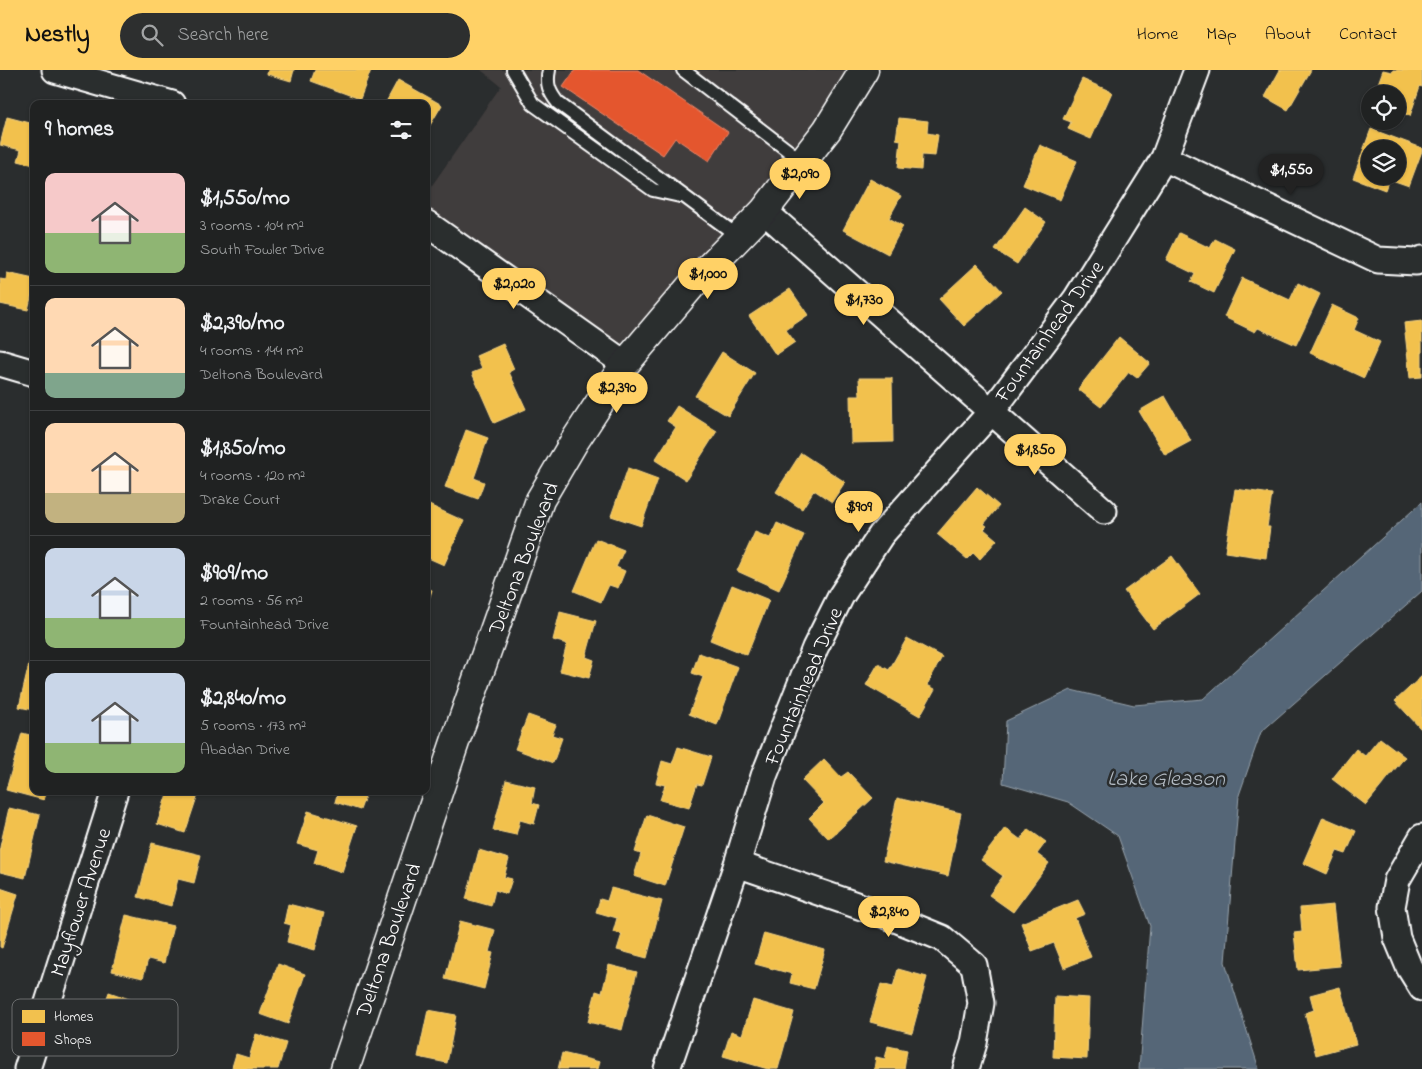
<!DOCTYPE html>
<html lang="en">
<head>
<meta charset="utf-8">
<style>
	body { margin:0; font-family:"Indie Flower",sans-serif; background:#2d2f2f; color:#f1f3f6; height:100vh; display:flex; flex-direction:column; font-size:19px; white-space:nowrap }
	* { box-sizing:border-box; margin:0 }
	p { font-size:16px; color:#a2a4a5 }
	.icon { flex:none; width:28px; height:28px; fill:none; stroke:currentColor; stroke-width:2; stroke-linecap:round; stroke-linejoin:round }
	.map { position:relative; flex:1; overflow:hidden }
	.drawer { position:absolute; left:30px; top:30px; width:400px; height:695px; display:flex; flex-direction:column; background:#202222; border-radius:10px; box-shadow:0 1px 4px #0004,0 0 0 1px #3d3f40 }
	.drawer>* { flex:none }
	.fabs { position:absolute; left:1361px; top:15px; display:grid; gap:10px }
	.fabs a { display:grid; place-items:center; width:45px; height:45px; border-radius:50%; background:#202222; box-shadow:0 1px 4px #0004,0 0 0 1px #3d3f40; font-size:25px }
	.price { position:absolute; translate:-50% -42px; padding:0 11px; border-radius:18px; background:#ffd166; color:#111; font-size:16px; line-height:32px; filter:drop-shadow(0 1px 2px #0008) }
	.price::after { content:''; position:absolute; left:50%; top:30px; width:15px; height:11px; margin-left:-8px; background:inherit; clip-path:polygon(0 0,100% 0,50% 100%) }
	.price.on { background:#222; color:#fff }
	ul { padding:0; list-style:none }
	li { display:flex; align-items:center; gap:15px; height:125px; padding:0 15px }
	li+li { border-top:1px solid #3d3f40 }
	li span { display:grid; place-items:center; flex:none; width:140px; height:100px; border-radius:10px; color:#555 }
	li>.icon { margin-inline-start:auto }
	span .icon { width:60px; height:60px; fill:#fffc; stroke-width:1 }
	li b { font-size:21px }
	h2 { display:flex; justify-content:space-between; align-items:center; height:60px; padding:0 15px; font-size:21px }
	header { display:flex; align-items:center; gap:30px; box-sizing:border-box; height:70px; padding:0 25px; background:#ffd166; color:#111 }
	header strong { font-size:24px }
	nav { display:flex; gap:28px; margin-inline-start:auto; font-size:18px }
	.search { width:350px; height:45px; background:#2d2f2f; display:flex; align-items:center; gap:12px; box-sizing:border-box; padding:0 18px; border-radius:28px; color:#a2a4a5; font-size:19px }
	.map>svg:first-child { display:block }
	.built { fill:#403c3c }
	.water { fill:#546677; stroke:#98a3ad }
	.homes { fill:#f2c14e; stroke:#f6d483; fill-rule:evenodd }
	.shops { fill:#e4572e; stroke:#ec896d }
	.lines { fill:none; stroke-linecap:round; stroke-linejoin:round }
	.service-casing { stroke:#fff; stroke-width:16 }
	.minor-casing { stroke:#fff; stroke-width:29 }
	.tertiary-casing { stroke:#fff; stroke-width:31 }
	.service { stroke:#2a2d2e; stroke-width:12 }
	.minor { stroke:#2a2d2e; stroke-width:25 }
	.tertiary { stroke:#2a2d2e; stroke-width:28 }
	.labels { text-anchor:middle; stroke-width:5; stroke-linejoin:round; paint-order:stroke }
	.street-label { font-size:21px; fill:#fff; stroke:#2a2d2e }
	.water-label { font-size:22px; font-style:italic; fill:#b2bac2; stroke:#2a2d2e }
	.key { fill:#2a2d2e; stroke:#6a6c6d; stroke-width:1 }
	.key-label { font-size:14px; fill:#fff }
</style>
</head>
<body>
<header>
<strong>Nestly</strong>
<div class="search"><svg class="icon" aria-label="search" viewBox="0 0 24 24"><circle cx="10" cy="10" r="6"/><path d="M15 15l6 6"/></svg>Search here</div>
<nav><a>Home</a><a>Map</a><a>About</a><a>Contact</a></nav>
</header>
<div class="map">
<svg width="1422" height="999" viewBox="0 0 1422 999">
	<rect width="100%" height="100%" fill="#2a2d2e"/>
	<filter id="ink" filterUnits="userSpaceOnUse"><feTurbulence type="fractalNoise" baseFrequency=".02" numOctaves="2"/><feDisplacementMap in="SourceGraphic" scale="10" xChannelSelector="R" yChannelSelector="G"/><feConvolveMatrix kernelMatrix="1 2 1 2 8 2 1 2 1" color-interpolation-filters="sRGB"/></filter>
	<g filter="url(#ink)">
		<!-- built -->
		<path class="built" d="M481,0H851L825,44L762,124L624,278L426,138V124L501,16Z"/>
		<!-- water -->
		<path class="water" d="M1422,432V521L1261,662L1239,725L1225,892L1259,999H1139L1150,856L1118,766L1068,732L1003,713L1006,651L1071,620L1134,635L1203,629Z"/>
		<!-- homes -->
		<path class="homes" d="M268,0H294L291,11L267,4Z
			M315,0H371L360,29L311,11Z
			M1280,0H1311L1288,40L1265,27Z
			M1383,0L1392,2L1393,0H1422V17L1420,16L1410,46L1398,41V24H1386L1387,22L1376,19Z
			M1082,9L1112,22L1091,69L1068,59L1071,52L1063,49Z
			M398,10L442,35L426,62V34H385Z
			M7,47L34,54V95L18,91L21,80L0,75Z
			M899,48L928,51L927,63L938,65L935,86L922,85L921,100L898,98L901,70L896,69Z
			M1371,59L1422,78V81L1409,116L1389,109L1385,120L1353,108ZM1370,79H1398V106H1370Z
			M1040,75L1077,91L1060,130L1023,115Z
			M870,109L901,126L889,148L903,156L888,184L843,160Z
			M1025,137L1046,152L1017,194L995,180Z
			M1179,163L1210,178L1215,169L1235,179L1214,223L1191,212L1195,204L1166,190Z
			M977,194L1002,221L964,256L939,229Z
			M7,203L34,209V215L28,240L0,234V209L6,210Z
			M1242,208L1290,230L1298,213L1320,224L1296,275L1258,258L1255,262L1224,247Z
			M790,219L808,245L786,260L795,272L776,285L749,246Z
			M1332,235L1359,248L1354,260L1380,272L1364,308L1310,283Z
			M1422,251V307L1410,308L1404,253Z
			M1119,267L1150,293L1137,308L1129,302L1101,337L1078,319Z
			M503,274L514,299L509,302L526,339L494,353L472,303L482,299L476,286Z
			M722,282L755,303L728,346L695,326Z
			M859,308H892L893,372L851,373L850,326H860Z
			M1165,326L1191,371L1165,385L1139,341Z
			M677,336L717,361L686,410L655,390L676,357L667,351Z
			M466,360L488,368L474,408L484,412L478,429L445,417Z
			M801,383L845,412L832,432L814,420L802,439L776,422Z
			M628,398L658,409L641,456L611,446Z
			M977,417L999,436L984,454L987,456L984,459L997,470L980,489L973,483L967,489L937,464Z
			M1235,419L1272,424L1267,457H1270L1266,488L1225,482Z
			M429,435L464,451L444,495L426,487V440Z
			M777,453L804,465L779,520L737,501L755,462L770,468Z
			M596,469L624,480L616,497L625,501L618,518L609,515L601,532L574,521Z
			M1172,486L1200,524L1153,559L1124,521Z
			M732,515L769,530L747,585L710,570Z
			M426,518L432,520L426,539Z
			M560,542L596,551L586,587L594,590L589,608L560,601L567,574L553,570Z
			M907,568L942,587L927,615L935,619L920,646L866,615L878,594L889,600Z
			M699,583L738,597L717,655L689,644L703,607L692,603Z
			M30,590L34,591V640L19,637Z
			M1422,606V658L1421,659L1395,631Z
			M528,645L556,655L552,665L562,668L553,693L515,679Z
			M22,663L34,666V721H47L44,730L6,720Z
			M1380,668L1405,687L1366,735L1332,709L1356,679L1365,686Z
			M678,677L711,687L702,715L697,714L689,738L660,730L665,715L656,713L662,691L672,694Z
			M824,689L841,707L848,702L873,728L829,769L809,748L824,733L802,710Z
			M506,710L535,717L532,733L539,735L534,754L520,750L516,765L493,760Z
			M168,721H199L185,763L157,754Z
			M338,721H367L360,740L335,732Z
			M897,728L961,743L948,806L883,791Z
			M9,738L40,745L25,808L0,802V777Z
			M308,741L357,756L342,802L314,793L318,780L297,774Z
			M647,745L684,757L665,816L634,806L641,784L635,782Z
			M1323,747L1356,761L1346,784L1337,781L1327,804L1303,793Z
			M1005,758L1021,770L1028,759L1046,772L1037,784L1049,793L1013,842L989,825L1003,806L981,790Z
			M152,773L201,785L194,813L178,809L171,836L138,827Z
			M479,780L509,789L504,807L512,809L507,824L495,820L491,836L466,829Z
			M0,818L18,824L2,878L0,877Z
			M611,818L662,831L647,888L617,880L622,864L613,862L617,848L596,842L600,829L607,831Z
			M1078,830L1085,844L1075,848L1091,887L1064,898L1054,873L1032,881L1021,853Z
			M288,834L324,843L315,880L287,872L291,855L284,853Z
			M1333,835L1340,896L1298,900L1294,863L1302,862L1300,838Z
			M126,845L173,856L164,893L148,889L143,908L112,901Z
			M460,851L495,860L489,882L493,883L484,919L445,909Z
			M764,863L825,880L814,919L790,913L792,904L755,894Z
			M278,894L305,904L288,954L260,944Z
			M609,895L637,902L622,960L588,952L596,921L602,923Z
			M898,899L927,907L912,963L870,952L881,914L893,917Z
			M1340,917L1356,974L1316,985L1305,943L1314,940L1310,925Z
			M109,922L132,930L120,964L97,957Z
			M1055,926L1089,928L1087,989L1053,987Z
			M753,930L794,942L778,999H768L723,986L731,961L742,965Z
			M428,940L456,945L447,993L418,987Z
			M256,964L286,973L278,999H239L232,997L236,984L249,988Z
			M888,976L907,980L904,999H874L876,987L885,989Z
			M562,983L600,992L598,999H558Z"/>
		<!-- shops -->
		<path class="shops" d="M575,0H638L728,62L709,91L675,68L663,85L563,17Z"/>
		<g class="lines">
			<!-- service casing -->
			<g class="service-casing">
				<path id="service" d="M513,0L533,34L653,120L680,126
					M549,0C546,14 549,22 558,33L739,167
					M683,0L803,92"/>
			</g>
			<!-- minor casing -->
			<g class="minor-casing">
				<path id="minor" d="M55,0L172,34
					M1164,88L1378,190L1416,192L1422,189
					M764,141L1104,441
					M426,153L625,294
					M0,293L34,303
					M1422,767L1397,810L1392,837L1397,868L1409,897L1422,918
					M737,794L888,846L942,868L974,895L981,933L974,973L966,999
					M27,999L115,721
					M667,999L737,794L764,706L815,578L841,526L881,465L992,341L1076,229L1164,88L1197,0"/>
			</g>
			<!-- tertiary casing -->
			<g class="tertiary-casing">
				<path id="tertiary" d="M345,999L456,669L540,430L574,372L625,294L692,215L764,141L827,60L864,0"/>
			</g>
			<!-- service -->
			<use href="#service" class="service"/>
			<!-- minor -->
			<use href="#minor" class="minor"/>
			<!-- tertiary -->
			<use href="#tertiary" class="tertiary"/>
		</g>
	</g>
	<g class="labels">
		<!-- street labels -->
		<g class="street-label">
			<text transform="translate(1049 261) rotate(-54)" y="7">Fountainhead Drive</text>
			<text transform="translate(523 488) rotate(-69)" y="7">Deltona Boulevard</text>
			<text transform="translate(803 616) rotate(-67)" y="7">Fountainhead Drive</text>
			<text transform="translate(80 832) rotate(-72)" y="7">Mayflower Avenue</text>
			<text transform="translate(388 870) rotate(-71)" y="7">Deltona Boulevard</text>
		</g>
		<!-- water labels -->
		<g class="water-label">
			<text x="1166" y="715">Lake Gleason</text>
		</g>
	</g>
	<!-- legend -->
	<rect x="12" y="929" width="166" height="57" rx="8" class="key"/>
	<rect x="22" y="940" width="23" height="13" fill="#f2c14e"/>
	<rect x="22" y="962" width="23" height="14" fill="#e4572e"/>
	<g class="key-label">
		<text x="54" y="951">Homes</text>
		<text x="54" y="974">Shops</text>
	</g>
</svg>
<div class="fabs">
<a><svg class="icon" aria-label="locate" viewBox="0 0 24 24"><circle cx="12" cy="12" r="6"/><path d="M12 2v4M12 18v4M2 12h4M18 12h4"/></svg></a>
<a><svg class="icon" aria-label="layers" viewBox="0 0 24 24"><path d="M12 4l9 5-9 5-9-5zM3 14l9 5 9-5"/></svg></a>
</div>
<b class="price on" style="left:1291px;top:126px">$1,550</b>
<b class="price" style="left:800px;top:130px">$2,090</b>
<b class="price" style="left:708px;top:230px">$1,000</b>
<b class="price" style="left:514px;top:240px">$2,020</b>
<b class="price" style="left:864px;top:256px">$1,730</b>
<b class="price" style="left:617px;top:344px">$2,390</b>
<b class="price" style="left:1035px;top:406px">$1,850</b>
<b class="price" style="left:859px;top:463px">$909</b>
<b class="price" style="left:889px;top:868px">$2,840</b>
<section class="drawer">
<h2>9 homes<svg class="icon" aria-label="filters" viewBox="0 0 24 24"><path d="M4 7h16M4 17h16"/><circle cx="9" cy="7" r="2"/><circle cx="15" cy="17" r="2"/></svg></h2>
<ul>
<li><span style="background:linear-gradient(#f6c9c9 60%,#8fb573 0)"><svg class="icon" aria-label="home" viewBox="0 0 24 24"><path d="M3 11l9-7 9 7M6 9v11h12V9"/></svg></span><div><b>$1,550/mo</b><p>3 rooms · 104 m²</p><p>South Fowler Drive</p></div></li>
<li><span style="background:linear-gradient(#ffd9b3 75%,#7fa58c 0)"><svg class="icon" aria-label="home" viewBox="0 0 24 24"><path d="M3 11l9-7 9 7M6 9v11h12V9"/></svg></span><div><b>$2,390/mo</b><p>4 rooms · 144 m²</p><p>Deltona Boulevard</p></div></li>
<li><span style="background:linear-gradient(#ffd9b3 70%,#c2b280 0)"><svg class="icon" aria-label="home" viewBox="0 0 24 24"><path d="M3 11l9-7 9 7M6 9v11h12V9"/></svg></span><div><b>$1,850/mo</b><p>4 rooms · 120 m²</p><p>Drake Court</p></div></li>
<li><span style="background:linear-gradient(#c9d6e8 70%,#8fb573 0)"><svg class="icon" aria-label="home" viewBox="0 0 24 24"><path d="M3 11l9-7 9 7M6 9v11h12V9"/></svg></span><div><b>$909/mo</b><p>2 rooms · 56 m²</p><p>Fountainhead Drive</p></div></li>
<li><span style="background:linear-gradient(#c9d6e8 70%,#8fb573 0)"><svg class="icon" aria-label="home" viewBox="0 0 24 24"><path d="M3 11l9-7 9 7M6 9v11h12V9"/></svg></span><div><b>$2,840/mo</b><p>5 rooms · 173 m²</p><p>Abadan Drive</p></div></li>
</ul>
</section>
</div>
</body>
</html>
